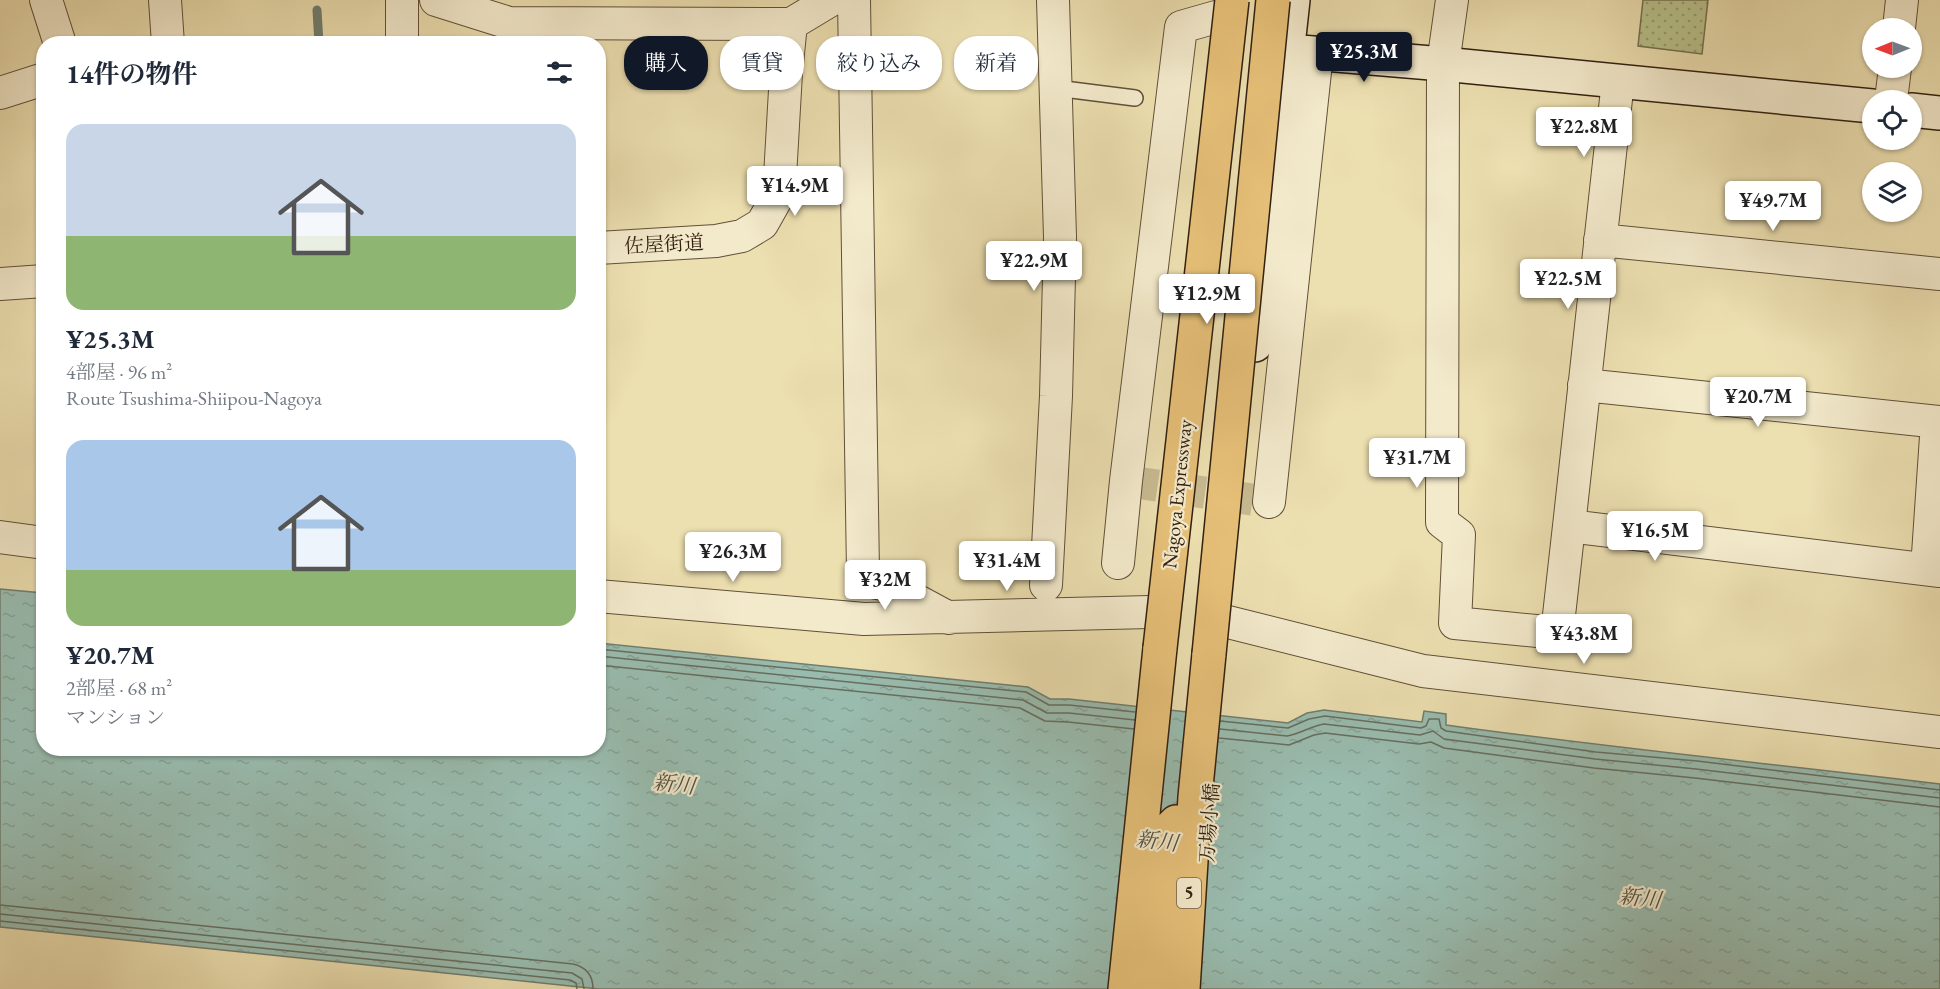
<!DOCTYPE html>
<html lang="ja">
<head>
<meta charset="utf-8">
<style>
	body { margin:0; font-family:"EB Garamond","Noto Serif JP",serif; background:#f2f2f3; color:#1f2937; height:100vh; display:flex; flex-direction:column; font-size:22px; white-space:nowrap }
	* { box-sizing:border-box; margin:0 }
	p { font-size:20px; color:#747a83 }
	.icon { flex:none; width:33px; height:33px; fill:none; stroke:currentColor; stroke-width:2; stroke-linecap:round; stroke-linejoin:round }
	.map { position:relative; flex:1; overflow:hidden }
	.side { position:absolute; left:36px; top:36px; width:570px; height:720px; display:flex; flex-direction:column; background:#fff; border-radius:24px; box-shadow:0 2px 4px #0004 }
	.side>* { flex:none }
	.guide { position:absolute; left:624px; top:36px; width:570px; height:54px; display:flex; gap:12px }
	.needle { width:39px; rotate:269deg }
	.controls { position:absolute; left:1862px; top:18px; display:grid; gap:12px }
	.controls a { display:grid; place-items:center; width:60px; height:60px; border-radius:50%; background:#fff; box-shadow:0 2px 4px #0004; font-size:30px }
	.price { position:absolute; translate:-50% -51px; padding:0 14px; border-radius:6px; background:#fff; color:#222; font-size:20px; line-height:39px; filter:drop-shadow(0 2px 3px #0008) }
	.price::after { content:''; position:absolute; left:50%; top:36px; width:18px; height:14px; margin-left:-9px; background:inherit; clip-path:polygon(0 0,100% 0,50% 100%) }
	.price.selected { background:#111827; color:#fff }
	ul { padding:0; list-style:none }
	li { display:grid; align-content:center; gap:12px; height:318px; padding:0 30px }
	li span { display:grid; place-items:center; height:186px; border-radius:18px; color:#555 }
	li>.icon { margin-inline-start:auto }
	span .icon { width:108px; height:108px; fill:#fffc; stroke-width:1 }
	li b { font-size:26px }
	h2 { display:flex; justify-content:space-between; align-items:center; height:72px; padding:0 30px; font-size:26px }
	.tag { padding:0 21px; border-radius:24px; background:#fff; box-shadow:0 2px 4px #0004; font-size:21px; line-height:54px }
	.tag.selected { background:#111827; color:#fff }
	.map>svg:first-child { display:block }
	.grass { fill:url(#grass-dots); stroke:#75704e; stroke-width:1.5 }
	.water { fill:url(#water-ripples); stroke:#707e6f; stroke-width:1.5 }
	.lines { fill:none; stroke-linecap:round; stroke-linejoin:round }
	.shore { stroke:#666e60; stroke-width:1.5 }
	.stream { stroke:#707e6f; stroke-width:9 }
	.street-tunnel { stroke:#c7b990; stroke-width:32; stroke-dasharray:32 16; stroke-linecap:butt }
	.lane-casing { stroke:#605038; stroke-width:18 }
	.street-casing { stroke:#605038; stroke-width:34 }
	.secondary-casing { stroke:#322010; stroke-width:36 }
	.highway-casing { stroke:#322010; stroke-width:36 }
	.lane { stroke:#f3eacc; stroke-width:15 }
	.street { stroke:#f3eacc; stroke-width:32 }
	.secondary { stroke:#f3eacc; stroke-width:33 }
	.highway { stroke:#e6c078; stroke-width:33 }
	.highway-bridge-casing { stroke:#322010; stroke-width:36; stroke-linecap:butt }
	.highway-bridge { stroke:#e6c078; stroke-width:33 }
	.labels { text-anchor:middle; stroke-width:4.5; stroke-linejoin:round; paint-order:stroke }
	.shield { fill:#f3eacc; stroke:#6c5d48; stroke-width:1.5 }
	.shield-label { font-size:18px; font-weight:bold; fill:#322010 }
	.street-label { font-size:20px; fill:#322010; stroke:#f3eacc }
	.water-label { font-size:21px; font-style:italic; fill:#514f40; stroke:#f3eacc }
</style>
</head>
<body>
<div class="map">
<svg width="1940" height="989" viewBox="0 0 1940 989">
	<defs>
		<pattern id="grass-dots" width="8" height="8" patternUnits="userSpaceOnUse" patternTransform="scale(1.5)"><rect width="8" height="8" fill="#b8c18b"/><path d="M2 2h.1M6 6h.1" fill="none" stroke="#969c70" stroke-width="1.8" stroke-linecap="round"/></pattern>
		<pattern id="water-ripples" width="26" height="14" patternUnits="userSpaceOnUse" patternTransform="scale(1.5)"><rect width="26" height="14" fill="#99bcaf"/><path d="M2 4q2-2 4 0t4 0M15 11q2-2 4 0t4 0" fill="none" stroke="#84a196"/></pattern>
	</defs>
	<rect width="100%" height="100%" fill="#ecdfb0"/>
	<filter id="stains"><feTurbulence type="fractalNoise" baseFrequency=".00333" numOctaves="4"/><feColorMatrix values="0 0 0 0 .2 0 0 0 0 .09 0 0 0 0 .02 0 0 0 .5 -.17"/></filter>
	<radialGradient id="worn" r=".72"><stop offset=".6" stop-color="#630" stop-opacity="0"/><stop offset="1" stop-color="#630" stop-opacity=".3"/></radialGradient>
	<!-- grass -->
	<path class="grass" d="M1643,0H1708L1702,54L1638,46Z"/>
	<!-- water -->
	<path class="water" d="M0,589L43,593L44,748H598L599,643L1028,687L1050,699H1069L1288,723L1307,713L1324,710L1422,722L1424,711L1446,714V725C1610,748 1775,764 1940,784V989H599L0,927Z"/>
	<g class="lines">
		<!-- shore -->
		<path class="shore" d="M598,649L1026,692L1049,705H1069L1135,712
			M598,656L1023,700L1047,713H1069L1135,720
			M598,665L1020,708L1045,721L1068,722L1134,729
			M1220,721L1288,728L1309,719L1325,716L1421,728L1426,726L1429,719H1439L1441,728L1446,731L1596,752L1697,761L1940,790
			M1220,729L1287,736C1300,734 1311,726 1324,724L1420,735L1433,731L1444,739L1595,759L1696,769L1940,798
			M1219,738L1289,745L1314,735L1325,733L1419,744L1431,742L1444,748L1594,768L1695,778L1940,807
			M0,905L573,964C586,967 593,976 593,989
			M0,914L572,973L582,979L584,989
			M0,921L570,980L576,983L577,989"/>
		<!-- stream -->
		<path class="stream" d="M317,10L319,44"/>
		<!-- street-tunnel -->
		<path class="street-tunnel" d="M1126,481L1269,502"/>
		<!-- lane casing -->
		<g class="lane-casing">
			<path id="lane" d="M1056,88L1135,98"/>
		</g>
		<!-- street casing -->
		<g class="street-casing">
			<path id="street" d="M46,0L60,44
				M165,0L168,44
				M436,0L509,23L791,24
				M854,0L863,572L867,581L888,585L949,618
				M1452,0L1443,64L1442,522L1459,535L1455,623L1557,633L1569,526
				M1899,28L1902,0
				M402,44V0
				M1618,81L1569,526L1940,571
				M0,93L44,79
				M1891,100L1895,68
				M1600,240L1940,274
				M598,248L716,241L742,236L762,224L779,194L786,73L791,24L831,0
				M0,284L44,281
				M1584,385L1940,422
				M1269,502L1317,53
				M0,537L44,543
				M1118,563L1126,481L1181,27L1216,17
				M1927,569L1937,422
				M1046,585L1056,396L1060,237L1053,0
				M598,596L864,619L1150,612
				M1224,621L1423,671L1940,732"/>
		</g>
		<!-- secondary casing -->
		<g class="secondary-casing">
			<path id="secondary" d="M1289,51L1443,64L1872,106
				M1911,110L1940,113
				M1255,345L1293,0"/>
		</g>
		<!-- highway casing -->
		<g class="highway-casing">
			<path id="highway" d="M1125,989L1160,648
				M1156,989L1171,827L1176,822
				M1183,989L1195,797L1209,654"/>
		</g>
		<!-- lane -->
		<use href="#lane" class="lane"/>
		<!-- street -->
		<use href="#street" class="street"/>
		<!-- secondary -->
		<use href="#secondary" class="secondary"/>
		<!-- highway -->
		<use href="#highway" class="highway"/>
		<!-- highway-bridge casing -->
		<g class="highway-bridge-casing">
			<path id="highway-bridge" d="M1160,648L1232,0
				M1209,654L1273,0"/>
		</g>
		<!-- highway-bridge -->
		<use href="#highway-bridge" class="highway-bridge"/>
	</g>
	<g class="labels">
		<!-- shield labels -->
		<rect class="shield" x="1177" y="878" width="24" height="30" rx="4.5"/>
		<g class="shield-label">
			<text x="1189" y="899">5</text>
		</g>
		<!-- street labels -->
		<g class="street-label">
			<text transform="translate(664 244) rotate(-3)" y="7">佐屋街道</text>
			<text transform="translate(1177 494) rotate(-84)" y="7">Nagoya Expressway</text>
			<text transform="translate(1209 823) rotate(-86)" y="7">万場小橋</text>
		</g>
		<!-- water labels -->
		<g class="water-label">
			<text transform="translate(674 784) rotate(7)" y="7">新川</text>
			<text transform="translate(1157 841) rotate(7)" y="7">新川</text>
			<text transform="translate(1640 898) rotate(7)" y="7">新川</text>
		</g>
	</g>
	<rect width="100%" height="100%" filter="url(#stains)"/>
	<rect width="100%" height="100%" fill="url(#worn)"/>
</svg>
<div class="controls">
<a><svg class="needle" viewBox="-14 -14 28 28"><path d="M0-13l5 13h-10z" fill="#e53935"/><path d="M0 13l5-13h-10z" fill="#747a83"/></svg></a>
<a><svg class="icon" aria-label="locate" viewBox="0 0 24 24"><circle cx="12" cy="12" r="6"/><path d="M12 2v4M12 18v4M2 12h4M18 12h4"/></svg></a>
<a><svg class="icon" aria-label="layers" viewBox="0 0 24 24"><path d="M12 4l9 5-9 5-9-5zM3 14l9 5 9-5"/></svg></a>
</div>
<b class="price selected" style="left:1364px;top:83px">¥25.3M</b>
<b class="price" style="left:1584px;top:158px">¥22.8M</b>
<b class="price" style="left:795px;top:217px">¥14.9M</b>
<b class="price" style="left:1773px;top:232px">¥49.7M</b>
<b class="price" style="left:1034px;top:292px">¥22.9M</b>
<b class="price" style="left:1568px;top:310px">¥22.5M</b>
<b class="price" style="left:1207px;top:325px">¥12.9M</b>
<b class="price" style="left:1758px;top:428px">¥20.7M</b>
<b class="price" style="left:1417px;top:489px">¥31.7M</b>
<b class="price" style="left:1655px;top:562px">¥16.5M</b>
<b class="price" style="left:733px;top:583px">¥26.3M</b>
<b class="price" style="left:1007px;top:592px">¥31.4M</b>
<b class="price" style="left:885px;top:611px">¥32M</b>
<b class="price" style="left:1584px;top:665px">¥43.8M</b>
<div class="guide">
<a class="tag selected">購入</a>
<a class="tag">賃貸</a>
<a class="tag">絞り込み</a>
<a class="tag">新着</a>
</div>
<section class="side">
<h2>14件の物件<svg class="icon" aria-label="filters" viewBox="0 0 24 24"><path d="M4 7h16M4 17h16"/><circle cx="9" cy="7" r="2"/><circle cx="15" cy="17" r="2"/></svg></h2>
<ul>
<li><span style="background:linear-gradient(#c9d6e8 60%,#8fb573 0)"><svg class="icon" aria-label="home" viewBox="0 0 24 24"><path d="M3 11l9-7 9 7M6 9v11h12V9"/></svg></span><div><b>¥25.3M</b><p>4部屋 · 96 m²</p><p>Route Tsushima-Shiipou-Nagoya</p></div></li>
<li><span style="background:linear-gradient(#a9c7e8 70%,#8fb573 0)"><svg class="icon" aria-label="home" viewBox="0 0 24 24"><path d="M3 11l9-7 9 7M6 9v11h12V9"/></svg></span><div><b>¥20.7M</b><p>2部屋 · 68 m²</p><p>マンション</p></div></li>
</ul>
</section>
</div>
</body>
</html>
